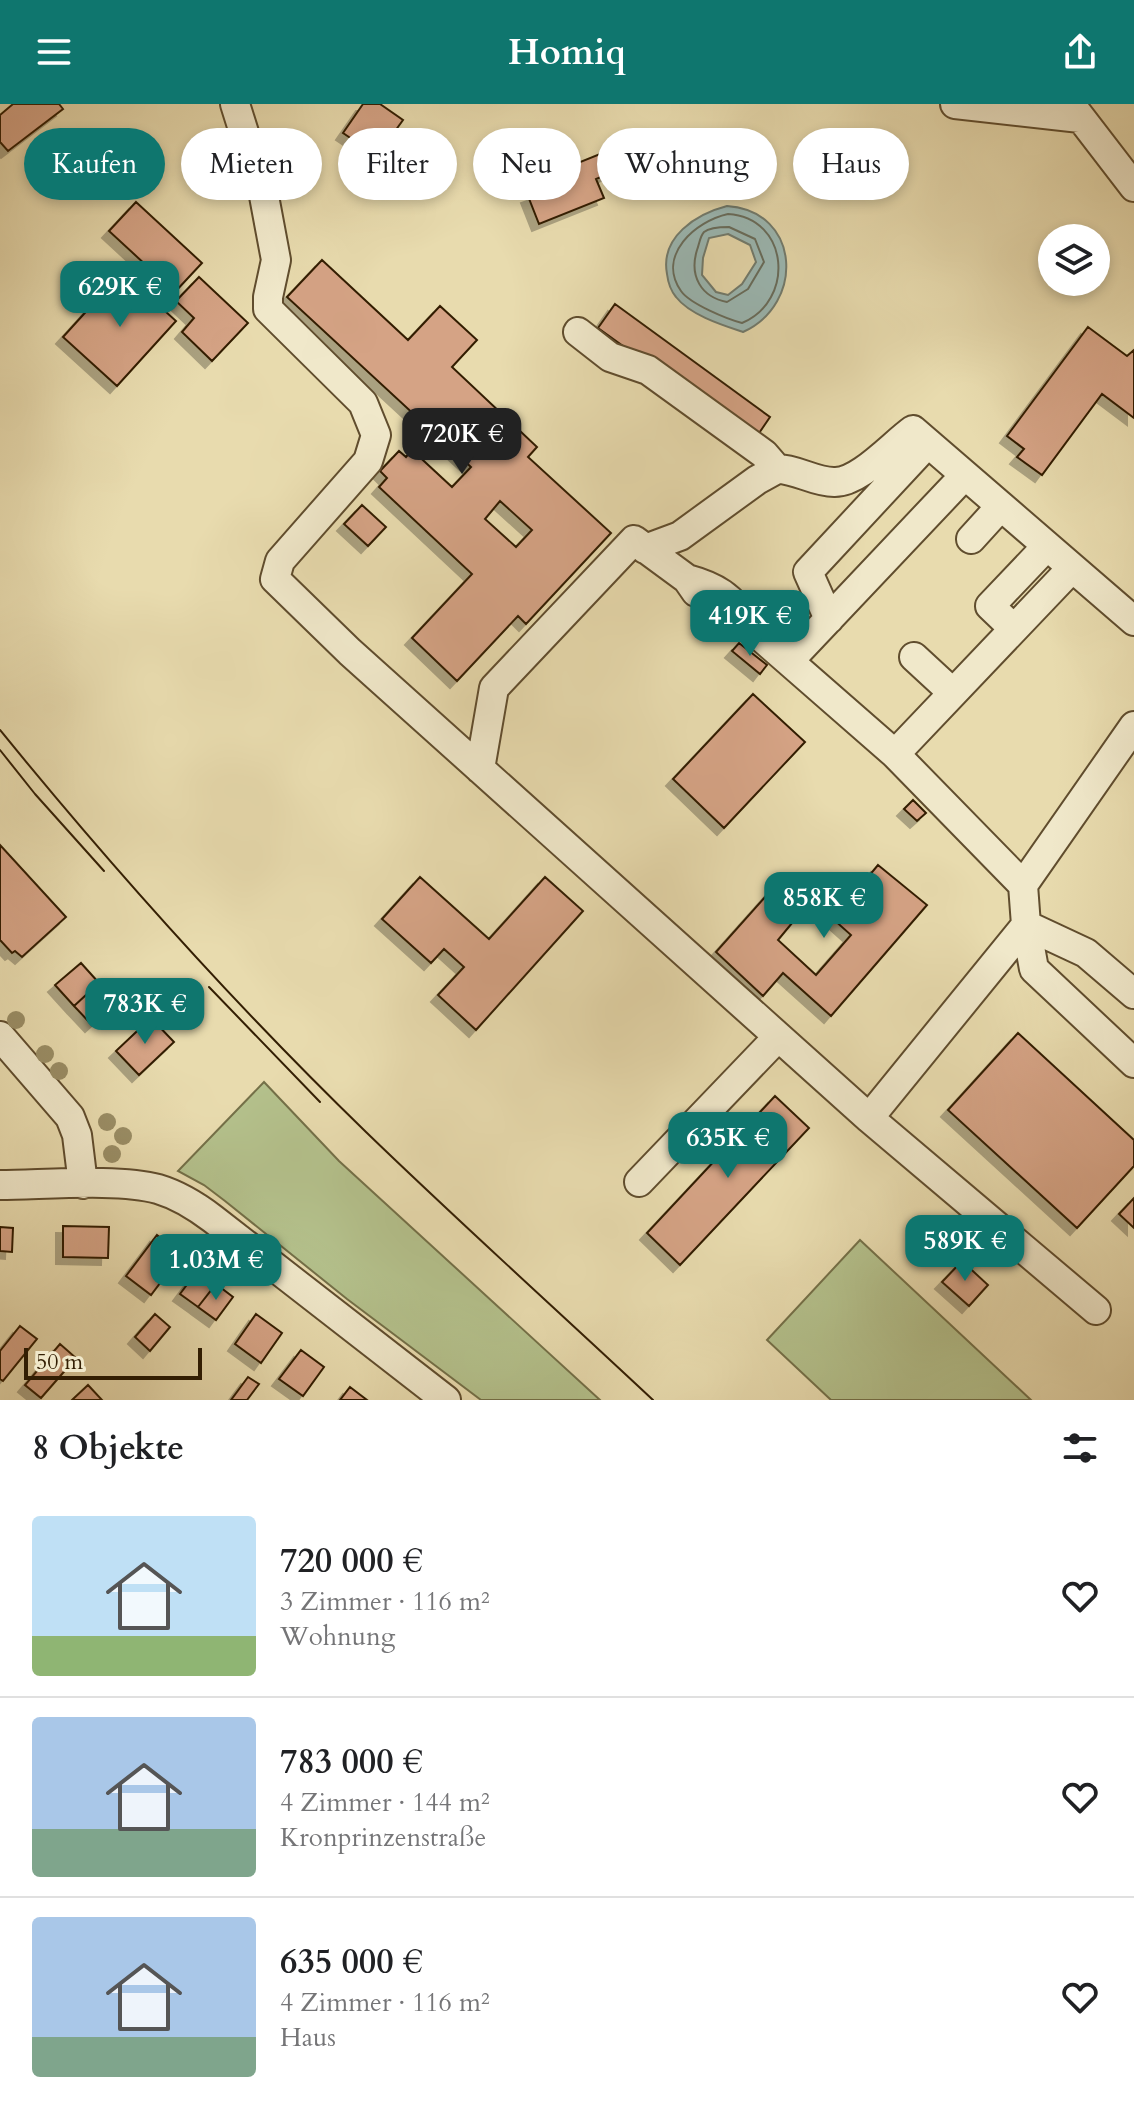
<!DOCTYPE html>
<html lang="de">
<head>
<meta charset="utf-8">
<style>
	body { margin:0; font-family:Cardo,serif; background:#f6f6f6; color:#202124; height:100vh; display:flex; flex-direction:column; font-size:30px; white-space:nowrap }
	* { box-sizing:border-box; margin:0 }
	p { font-size:26px; color:#757577 }
	.icon { flex:none; width:44px; height:44px; fill:none; stroke:currentColor; stroke-width:2; stroke-linecap:round; stroke-linejoin:round }
	.map { position:relative; height:1296px; overflow:hidden }
	.side { display:flex; flex-direction:column; background:#fff; flex:1 }
	.side>* { flex:none }
	.banner { position:absolute; left:24px; top:24px; width:1086px; height:72px; display:flex; gap:16px }
	.controls { position:absolute; left:1038px; top:120px; display:grid; gap:16px }
	.controls a { display:grid; place-items:center; width:72px; height:72px; border-radius:50%; background:#fff; box-shadow:0 4px 12px #0003; font-size:40px }
	.scale { position:absolute; left:24px; bottom:20px; width:178px; box-sizing:border-box; padding-left:8px; border:4px solid #331e03; border-top:0; font-size:22px; line-height:28px; white-space:nowrap; color:#331e03; -webkit-text-stroke:6px #f0e8ca; paint-order:stroke }
	.price { position:absolute; translate:-50% -68px; padding:0 18px; border-radius:16px; background:#0f766e; color:#fff; font-size:26px; line-height:52px; filter:drop-shadow(0 2px 4px #0008) }
	.price::after { content:''; position:absolute; left:50%; top:48px; width:24px; height:18px; margin-left:-12px; background:inherit; clip-path:polygon(0 0,100% 0,50% 100%) }
	.price.active { background:#222; color:#fff }
	ul { padding:0; list-style:none }
	li { display:flex; align-items:center; gap:24px; height:200px; padding:0 32px }
	li+li { border-top:2px solid #e0e0e0 }
	li span { display:grid; place-items:center; flex:none; width:224px; height:160px; border-radius:8px; color:#555 }
	li>.icon { margin-inline-start:auto }
	span .icon { width:96px; height:96px; fill:#fffc; stroke-width:1 }
	li b { font-size:34px }
	h2 { display:flex; justify-content:space-between; align-items:center; height:96px; padding:0 32px; font-size:34px }
	.pill { padding:0 28px; border-radius:36px; background:#fff; box-shadow:0 4px 12px #0003; font-size:28px; line-height:72px }
	.pill.active { background:#0f766e; color:#fff }
	header { display:flex; justify-content:space-between; align-items:center; height:104px; padding:0 32px; background:#0f766e; color:#fff; font-size:36px; font-weight:600 }
	.map>svg:first-child { display:block }
	.green { fill:#b4c18c; stroke:#747048; stroke-width:2 }
	.water { fill:#9bb9b5; stroke:#717b6e; stroke-width:2; fill-rule:evenodd }
	.lines { fill:none; stroke-linecap:round; stroke-linejoin:round }
	.shore { stroke:#676c5c; stroke-width:2 }
	.building { fill:#d5a385; stroke:#331e03; stroke-width:2; fill-rule:evenodd; filter:url(#shadow) }
	.minor-casing { stroke:#604d2e; stroke-width:32 }
	.minor { stroke:#f0e8ca; stroke-width:28 }
	.tram { stroke:#331e03; stroke-width:2 }
	.tree { fill:#9a8e66 }
</style>
</head>
<body>
<header><svg class="icon" aria-label="menu" viewBox="0 0 24 24"><path d="M4 6h16M4 12h16M4 18h16"/></svg>Homiq<svg class="icon" aria-label="share" viewBox="0 0 24 24"><path d="M12 15V3M7 8l5-5 5 5M5 13v7h14v-7"/></svg></header>
<div class="map">
<svg width="1134" height="1296" viewBox="0 0 1134 1296">
	<defs>
		<filter id="shadow"><feDropShadow dx="-7" dy="7" stdDeviation="0" flood-color="#0004"/></filter>
	</defs>
	<rect width="100%" height="100%" fill="#e8dbae"/>
	<filter id="stains"><feTurbulence type="fractalNoise" baseFrequency=".0025" numOctaves="4"/><feColorMatrix values="0 0 0 0 .2 0 0 0 0 .09 0 0 0 0 .02 0 0 0 .5 -.17"/></filter>
	<radialGradient id="worn" r=".72"><stop offset=".6" stop-color="#630" stop-opacity="0"/><stop offset="1" stop-color="#630" stop-opacity=".3"/></radialGradient>
	<!-- green -->
	<path class="green" d="M264,978L339,1057L600,1296H481L347,1195L225,1097L204,1081L178,1067Z
		M860,1136L1031,1296H831L767,1236Z"/>
	<!-- water -->
	<path class="water" d="M727,102C801,107 805,200 743,228C722,221 690,211 676,193C671,187 668,178 667,170C660,133 696,110 727,102ZM728,130L750,141L756,158L742,180L728,191L716,188L702,171L703,154L709,134Z"/>
	<g class="lines">
		<!-- shore -->
		<path class="shore" d="M728,110C790,114 795,197 742,219C727,215 690,200 681,187C656,151 696,117 728,110Z
			M729,123L755,135L764,158L748,185L727,198C701,193 689,172 697,146C699,141 700,132 704,128C710,123 723,123 729,123Z"/>
	</g>
	<!-- building -->
	<path class="building" d="M13,0H59L63,5L8,47L0,38V11Z
		M363,0H380L403,16L377,52L343,29Z
		M600,50L608,70L596,75L604,94L539,120L528,92L537,89L533,77Z
		M136,98L202,159L174,189L161,176L147,190L133,178L147,162L109,127Z
		M322,156L408,236L440,202L477,236L452,263L537,343L528,353L611,429L526,520L518,512L457,577L412,534L472,470L379,383L387,374L380,367L399,347L406,353L412,346L452,383L471,363L287,193ZM500,397L532,426L516,443L485,415Z
		M122,168L176,217L117,282L63,233Z
		M199,173L248,219L212,257L182,228L194,214L176,197Z
		M615,200L770,313L755,335L715,302L641,248L637,252L598,224Z
		M1088,223L1127,252L1134,246V314L1102,290L1042,371L1017,353L1024,345L1007,332Z
		M362,401L386,423L368,442L344,420Z
		M739,539L767,561L760,570L732,547Z
		M753,590L805,638L724,724L673,675Z
		M913,696L926,709L917,717L904,705Z
		M0,741L66,813L22,853L15,847L12,849L0,836Z
		M878,761L927,801L831,912L783,869L763,892L716,848L775,782L802,807L778,836L816,871L851,831L833,815Z
		M420,773L489,835L545,773L583,807L476,926L438,891L464,863L444,845L431,859L382,815Z
		M81,859L99,879L74,902L55,881Z
		M99,879L117,898L92,921L74,902Z
		M151,914L174,938L139,971L116,947Z
		M1018,929L1134,1036V1062L1077,1124L948,1006Z
		M775,992L809,1024L680,1161L647,1129Z
		M1134,1094V1124L1119,1110Z
		M63,1122L109,1123L108,1154L63,1153Z
		M0,1123L13,1124L12,1148L0,1147Z
		M157,1131L182,1150L151,1191L126,1172Z
		M962,1157L988,1181L969,1202L942,1178Z
		M198,1166L216,1180L198,1203L180,1190Z
		M216,1180L233,1193L216,1216L198,1203Z
		M155,1210L170,1223L150,1247L135,1233Z
		M256,1210L282,1229L261,1259L235,1240Z
		M20,1222L37,1235L3,1277L0,1275V1247Z
		M60,1240L76,1254L41,1294L25,1281Z
		M301,1246L324,1263L303,1292L279,1275Z
		M248,1273L259,1280L247,1296H231Z
		M88,1281L102,1296H72Z
		M350,1283L367,1296H340Z"/>
	<g class="lines">
		<!-- minor casing -->
		<g class="minor-casing">
			<path id="minor" d="M235,0L264,92L276,156L268,193V205L363,299L376,331L368,357L280,457L275,475L350,548L869,1014L1096,1206
				M955,0L1080,14
				M1071,1L1134,83
				M578,228L610,253L648,266L764,350L777,365C797,365 814,378 834,378C859,379 892,341 913,326L1134,517
				M971,435L1001,402
				M645,445L680,432L757,376L777,365
				M687,475C713,482 735,493 745,519L895,650L1023,781
				M829,515L808,468L928,339
				M1014,525L990,502L1047,442
				M914,553L953,589
				M789,557L965,371
				M895,650L1072,464
				M480,665L494,584L634,436L687,475L696,488
				M1134,890L1086,849L1026,821L1034,865L1134,959
				M0,932L70,1013L77,1031L83,1080
				M869,1014L1026,821L1023,781L1134,622
				M639,1078L778,933
				M0,1081C42,1081 119,1074 158,1085C178,1091 196,1102 213,1115L446,1296"/>
		</g>
		<!-- minor -->
		<use href="#minor" class="minor"/>
		<!-- tram -->
		<path class="tram" d="M0,626C114,766 236,902 366,1028C460,1119 558,1207 653,1296
			M0,646L35,690L104,767
			M209,883L320,998"/>
	</g>
	<!-- trees -->
	<g class="tree">
		<circle cx="16" cy="916" r="9"/>
		<circle cx="45" cy="950" r="9"/>
		<circle cx="59" cy="967" r="9"/>
		<circle cx="107" cy="1018" r="9"/>
		<circle cx="123" cy="1032" r="9"/>
		<circle cx="112" cy="1050" r="9"/>
	</g>
	<rect width="100%" height="100%" filter="url(#stains)"/>
	<rect width="100%" height="100%" fill="url(#worn)"/>
</svg>
<div class="controls">
<a><svg class="icon" aria-label="layers" viewBox="0 0 24 24"><path d="M12 4l9 5-9 5-9-5zM3 14l9 5 9-5"/></svg></a>
</div>
<div class="scale">50 m</div>
<b class="price" style="left:120px;top:225px">629K €</b>
<b class="price active" style="left:462px;top:372px">720K €</b>
<b class="price" style="left:750px;top:554px">419K €</b>
<b class="price" style="left:824px;top:836px">858K €</b>
<b class="price" style="left:145px;top:942px">783K €</b>
<b class="price" style="left:728px;top:1076px">635K €</b>
<b class="price" style="left:965px;top:1179px">589K €</b>
<b class="price" style="left:216px;top:1198px">1.03M €</b>
<div class="banner">
<a class="pill active">Kaufen</a>
<a class="pill">Mieten</a>
<a class="pill">Filter</a>
<a class="pill">Neu</a>
<a class="pill">Wohnung</a>
<a class="pill">Haus</a>
</div>
</div>
<section class="side">
<h2>8 Objekte<svg class="icon" aria-label="filters" viewBox="0 0 24 24"><path d="M4 7h16M4 17h16"/><circle cx="9" cy="7" r="2"/><circle cx="15" cy="17" r="2"/></svg></h2>
<ul>
<li><span style="background:linear-gradient(#bfe0f5 75%,#8fb573 0)"><svg class="icon" aria-label="home" viewBox="0 0 24 24"><path d="M3 11l9-7 9 7M6 9v11h12V9"/></svg></span><div><b>720 000 €</b><p>3 Zimmer · 116 m²</p><p>Wohnung</p></div><svg class="icon" aria-label="heart" viewBox="0 0 24 24"><path d="M12 20l-8-8c-3-5 5-10 8-4 3-6 11-1 8 4z"/></svg></li>
<li><span style="background:linear-gradient(#a9c7e8 70%,#7fa58c 0)"><svg class="icon" aria-label="home" viewBox="0 0 24 24"><path d="M3 11l9-7 9 7M6 9v11h12V9"/></svg></span><div><b>783 000 €</b><p>4 Zimmer · 144 m²</p><p>Kronprinzenstraße</p></div><svg class="icon" aria-label="heart" viewBox="0 0 24 24"><path d="M12 20l-8-8c-3-5 5-10 8-4 3-6 11-1 8 4z"/></svg></li>
<li><span style="background:linear-gradient(#a9c7e8 75%,#7fa58c 0)"><svg class="icon" aria-label="home" viewBox="0 0 24 24"><path d="M3 11l9-7 9 7M6 9v11h12V9"/></svg></span><div><b>635 000 €</b><p>4 Zimmer · 116 m²</p><p>Haus</p></div><svg class="icon" aria-label="heart" viewBox="0 0 24 24"><path d="M12 20l-8-8c-3-5 5-10 8-4 3-6 11-1 8 4z"/></svg></li>
</ul>
</section>
</body>
</html>
